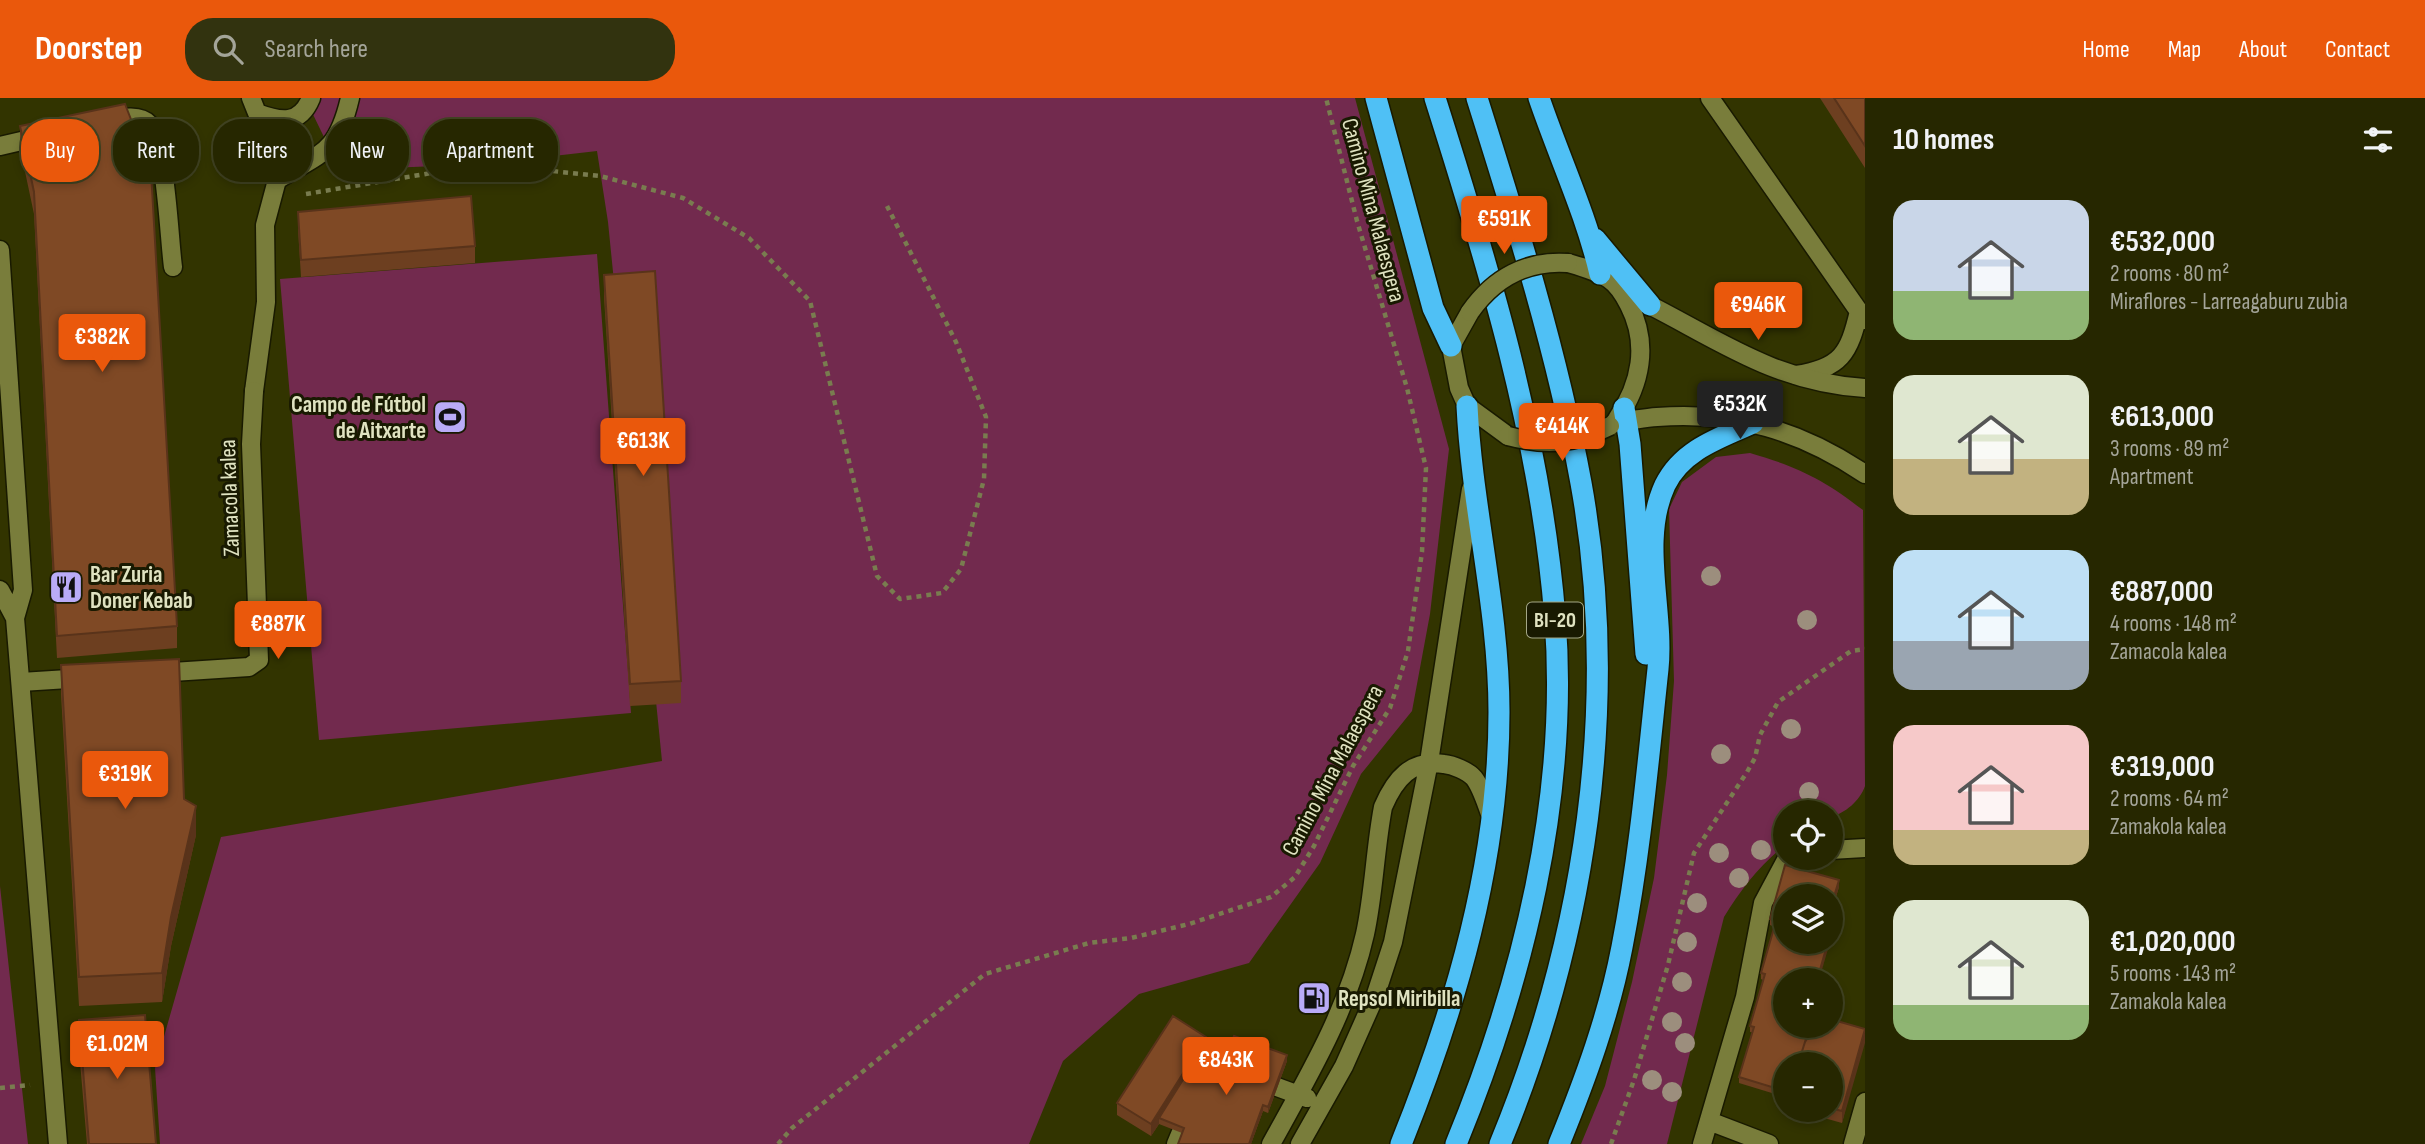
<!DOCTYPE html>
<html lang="en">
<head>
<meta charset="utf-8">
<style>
	body { margin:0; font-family:"Sofia Sans Condensed",sans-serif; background:#32330f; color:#f1f3f6; height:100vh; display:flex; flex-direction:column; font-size:26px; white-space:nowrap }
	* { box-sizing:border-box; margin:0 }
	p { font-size:23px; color:#a4a599 }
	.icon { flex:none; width:38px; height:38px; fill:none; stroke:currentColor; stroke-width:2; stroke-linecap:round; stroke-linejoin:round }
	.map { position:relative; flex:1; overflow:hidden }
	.drawer { display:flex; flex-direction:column; background:#262700; width:560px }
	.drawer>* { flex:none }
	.guide { position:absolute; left:21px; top:21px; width:665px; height:63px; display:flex; gap:14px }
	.buttons { position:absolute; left:1773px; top:702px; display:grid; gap:14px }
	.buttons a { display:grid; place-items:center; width:70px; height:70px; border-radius:50%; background:#262700; box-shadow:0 4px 10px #0003,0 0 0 2px #424422; font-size:35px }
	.price { position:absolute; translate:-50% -60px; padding:0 16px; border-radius:7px; background:#ea580c; color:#fff; font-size:23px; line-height:46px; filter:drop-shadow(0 2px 4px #0008) }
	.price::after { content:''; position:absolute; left:50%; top:42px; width:21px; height:16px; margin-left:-10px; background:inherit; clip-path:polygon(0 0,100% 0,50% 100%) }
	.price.current { background:#222; color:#fff }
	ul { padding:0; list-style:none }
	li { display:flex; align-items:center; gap:21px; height:175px; padding:0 28px }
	li span { display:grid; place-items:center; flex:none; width:196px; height:140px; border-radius:21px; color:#555 }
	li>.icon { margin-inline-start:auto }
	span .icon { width:84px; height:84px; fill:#fffc; stroke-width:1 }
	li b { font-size:30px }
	h2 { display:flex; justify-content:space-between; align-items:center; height:84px; padding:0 28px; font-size:30px }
	.chip { padding:0 24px; border-radius:28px; background:#262700; box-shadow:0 4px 10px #0003,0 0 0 2px #424422; font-size:24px; line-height:63px }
	.chip.current { background:#ea580c; color:#fff }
	header { display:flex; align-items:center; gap:42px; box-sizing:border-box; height:98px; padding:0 35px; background:#ea580c; color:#fff }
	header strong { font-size:33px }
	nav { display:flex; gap:38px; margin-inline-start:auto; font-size:24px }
	.search { width:490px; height:63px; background:#32330f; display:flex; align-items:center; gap:18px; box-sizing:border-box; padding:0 24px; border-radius:28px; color:#a4a599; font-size:26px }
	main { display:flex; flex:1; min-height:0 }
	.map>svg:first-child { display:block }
	.green { fill:#722a4e }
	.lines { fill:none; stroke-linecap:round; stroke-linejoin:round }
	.service-casing { stroke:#191a00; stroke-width:21 }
	.pedestrian-casing { stroke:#191a00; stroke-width:21 }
	.minor-casing { stroke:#191a00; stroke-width:21 }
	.secondary-casing { stroke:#191a00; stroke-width:21 }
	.motorway-casing { stroke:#191a00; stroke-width:24 }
	.path { stroke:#797c4f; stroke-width:4.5; stroke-dasharray:5 5; stroke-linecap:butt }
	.service { stroke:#797d3b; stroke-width:18 }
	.pedestrian { stroke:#797d3b; stroke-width:18 }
	.minor { stroke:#797d3b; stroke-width:18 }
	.secondary { stroke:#797d3b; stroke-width:18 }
	.motorway { stroke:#4fc0f5; stroke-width:21 }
	.secondary-bridge-casing { stroke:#191a00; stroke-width:21; stroke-linecap:butt }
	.secondary-bridge { stroke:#797d3b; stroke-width:18 }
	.tree { fill:#9c8e7d }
	.wall { fill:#6d3f20 }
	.shaded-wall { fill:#59331a }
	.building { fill:#7f4925; stroke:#59331a; stroke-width:2 }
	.labels { text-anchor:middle; stroke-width:6; stroke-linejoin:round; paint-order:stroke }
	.shield { fill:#191a01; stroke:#a4a787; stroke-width:2 }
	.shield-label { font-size:21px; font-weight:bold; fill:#e0e3c1 }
	.street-label { font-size:23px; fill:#e0e3c1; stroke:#191a01 }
	.poi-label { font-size:23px; font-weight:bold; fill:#e0e3c1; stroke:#191a01; text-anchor:start }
</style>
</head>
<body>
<header>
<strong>Doorstep</strong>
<div class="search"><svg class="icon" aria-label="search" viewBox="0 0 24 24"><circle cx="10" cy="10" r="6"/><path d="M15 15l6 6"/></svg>Search here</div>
<nav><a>Home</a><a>Map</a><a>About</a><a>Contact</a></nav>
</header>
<main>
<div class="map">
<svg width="1865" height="1046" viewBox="0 0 1865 1046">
	<rect width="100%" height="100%" fill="#323400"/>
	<!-- green -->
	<path class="green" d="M305,0H1355L1449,351L1430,516L1412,613L1361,676L1320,765L1249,865L1139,896L1063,963L1029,1046H160L155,970L221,739L662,663L608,124L597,53L485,66L340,72Z
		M597,156L631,615L319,642L280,181Z
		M1750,355C1798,369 1823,381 1863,412L1865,688C1860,703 1845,715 1831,719L1830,714H1785V747C1759,768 1741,791 1724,819L1667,1046H1581L1605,988L1632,884L1654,780L1667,677L1674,583L1669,411L1682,384L1716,359Z
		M0,788L28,1046H0Z"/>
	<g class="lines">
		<!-- service casing -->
		<g class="service-casing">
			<path id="service" d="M108,22C120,20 140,16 149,26C166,46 169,140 173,169
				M0,48L43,38
				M1830,752L1865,750
				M1200,982L1207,963L1224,969
				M1277,989L1307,1000
				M1709,1023L1769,1046
				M1176,1046L1181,1034
				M1271,1046C1308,979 1348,912 1365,836C1374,795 1375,751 1383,709C1395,681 1411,661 1444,666C1453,667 1468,673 1474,680C1482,690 1487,709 1492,721
				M1300,1046L1344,968L1376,896L1393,844L1429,664L1471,391
				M1702,1046L1745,899L1763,805L1786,762L1794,760
				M1853,1046L1865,1004"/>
		</g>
		<!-- pedestrian casing -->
		<g class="pedestrian-casing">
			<path id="pedestrian" d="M254,293L266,204L265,127L277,82"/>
		</g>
		<!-- minor casing -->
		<g class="minor-casing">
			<path id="minor" d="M251,0L257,15C281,24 300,27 311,0
				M1710,0L1865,222
				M277,82C322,54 337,56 350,0
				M0,152L23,492L15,520L58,1046
				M1796,277C1841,270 1849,256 1859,213
				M0,492L15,520
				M157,575L249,569L259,562L251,346L254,293
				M21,584L84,580"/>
		</g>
		<!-- secondary casing -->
		<g class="secondary-casing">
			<path id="secondary" d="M1568,165C1582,169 1597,173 1609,181C1618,187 1624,197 1629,207C1649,246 1641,286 1617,321
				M1621,193C1706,232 1766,284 1865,290
				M1470,214L1451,248L1459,290L1467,308L1508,338
				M1615,324C1629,323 1643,320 1657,319C1736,313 1801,333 1865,376"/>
		</g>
		<!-- motorway casing -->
		<g class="motorway-casing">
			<path id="motorway" d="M1376,0L1433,210L1451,248
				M1435,0C1489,170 1541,341 1555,520C1569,698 1523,883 1456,1046
				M1477,0C1517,127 1557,254 1581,385C1621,606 1585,840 1500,1046
				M1539,0C1559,59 1586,116 1600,176
				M1595,141L1650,207
				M1624,310L1630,346L1646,556
				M1401,1046C1456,909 1499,763 1499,614C1499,511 1472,410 1467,308
				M1559,1046C1585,982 1609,917 1622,849C1640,757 1648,664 1658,571C1664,512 1639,443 1665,387C1682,352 1719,340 1753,325"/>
		</g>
		<!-- path -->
		<path class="path" d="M306,96L485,66L600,78L683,100L749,140L810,203L877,478L900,501L942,495L961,471L984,381L986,319L956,244L887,108
			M0,990L30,987
			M778,1046L792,1030L985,876L1089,845L1131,840L1189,826L1271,799L1295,779L1314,748L1353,668L1390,610L1408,553L1422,454L1426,370L1407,290L1357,123L1326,0
			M1611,1046L1634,982L1668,867L1694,755L1747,674L1755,660L1760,637L1778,604L1851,553L1865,551"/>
		<!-- service -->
		<use href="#service" class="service"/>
		<!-- pedestrian -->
		<use href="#pedestrian" class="pedestrian"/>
		<!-- minor -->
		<use href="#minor" class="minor"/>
		<!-- secondary -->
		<use href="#secondary" class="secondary"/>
		<!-- motorway -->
		<use href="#motorway" class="motorway"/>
		<!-- secondary-bridge casing -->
		<g class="secondary-bridge-casing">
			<path id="secondary-bridge" d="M1470,214C1494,180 1527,162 1568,165
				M1508,338C1546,348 1574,346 1610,328"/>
		</g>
		<!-- secondary-bridge -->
		<use href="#secondary-bridge" class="secondary-bridge"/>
	</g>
	<!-- trees -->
	<g class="tree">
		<circle cx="1711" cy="478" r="10"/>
		<circle cx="1807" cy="522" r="10"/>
		<circle cx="1791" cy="631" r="10"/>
		<circle cx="1721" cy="656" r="10"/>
		<circle cx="1809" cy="694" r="10"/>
		<circle cx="1761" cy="752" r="10"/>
		<circle cx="1719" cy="755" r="10"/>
		<circle cx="1739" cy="780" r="10"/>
		<circle cx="1697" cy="805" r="10"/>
		<circle cx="1687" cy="844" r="10"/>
		<circle cx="1682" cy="884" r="10"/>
		<circle cx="1672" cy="924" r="10"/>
		<circle cx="1685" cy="945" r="10"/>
		<circle cx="1652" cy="982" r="10"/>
		<circle cx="1672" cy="994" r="10"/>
	</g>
	<!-- wall -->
	<path class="wall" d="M1820,0H1865V70Z
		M20,28L177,528V550L57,560L34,116L20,50Z
		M298,114L475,148V165L301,179L298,131Z
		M604,177L681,583V605L630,608L604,199Z
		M61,567L184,701L196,737L171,848L162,904L79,908L61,596Z
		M1839,789L1830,818V798L1785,928H1811L1809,937L1865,931L1842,1025L1806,1015V1012H1830V966H1785V999L1739,985V979L1752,934H1750V928L1763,882L1761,881V875L1775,829L1770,827V821Z
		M79,922L156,1046H87L79,952Z
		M1206,951L1192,973L1217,982L1287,963L1268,1015L1263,1013L1251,1046H1178L1182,1035L1159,1026L1151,1038L1117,1017V1005Z"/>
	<!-- shaded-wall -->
	<path class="shaded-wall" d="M196,708V737L171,848L162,904V875L171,819Z
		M1839,782V789L1830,818V812Z
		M1828,844H1830L1819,882H1817Z
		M1865,933V945L1842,1025V1013Z
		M1206,939V951L1162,1021L1159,1020V1026L1151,1038V1026Z
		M1287,957V963L1268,1015V1009Z
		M1263,1007V1013L1251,1046H1249Z"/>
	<!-- building -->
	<path class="building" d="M1834,0H1865V48Z
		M125,6L151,73L177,528L57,538L34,94L20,28Z
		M471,98L475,148L301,162L298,114Z
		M655,173L681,583L630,586L604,177Z
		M179,561L184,701L196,708L171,819L162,875L79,879L61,567Z
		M1785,767L1839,782L1830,812V798H1785V844H1828L1817,882H1785V928H1810L1798,966H1785V993L1739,979L1754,929L1750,928L1765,876L1761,875L1776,823L1770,821Z
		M145,917L156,1046H89L79,922Z
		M1173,918L1206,939L1151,1026L1117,1005Z
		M1830,921L1865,931L1842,1013L1830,1010V966H1798L1805,944L1815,928H1830Z
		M1234,938L1287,957L1268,1009L1263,1007L1249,1046H1178L1184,1030L1159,1020L1189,972L1217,982Z"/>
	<!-- icons -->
	<defs>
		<g id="stadium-square" transform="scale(1.75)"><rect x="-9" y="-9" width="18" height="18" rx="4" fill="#b9abf7" stroke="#191a01"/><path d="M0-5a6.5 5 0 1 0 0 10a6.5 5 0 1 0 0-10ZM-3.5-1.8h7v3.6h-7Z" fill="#111"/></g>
		<g id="restaurant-square" transform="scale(1.75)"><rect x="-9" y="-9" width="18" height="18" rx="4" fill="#b9abf7" stroke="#191a01"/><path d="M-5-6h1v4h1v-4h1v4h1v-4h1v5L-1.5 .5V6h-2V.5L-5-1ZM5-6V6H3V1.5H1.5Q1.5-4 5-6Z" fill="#111"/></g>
		<g id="fuel-square" transform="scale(1.75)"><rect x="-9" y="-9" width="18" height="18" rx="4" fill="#b9abf7" stroke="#191a01"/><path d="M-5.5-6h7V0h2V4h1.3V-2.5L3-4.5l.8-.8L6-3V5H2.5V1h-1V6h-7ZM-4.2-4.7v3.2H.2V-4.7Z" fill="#111"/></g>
	</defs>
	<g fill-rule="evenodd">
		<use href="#stadium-square" x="450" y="319"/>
		<use href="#restaurant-square" x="66" y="489"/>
		<use href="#fuel-square" x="1314" y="900"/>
	</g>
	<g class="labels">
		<!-- shield labels -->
		<rect class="shield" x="1527" y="504.5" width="56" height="35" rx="5"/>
		<g class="shield-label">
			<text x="1555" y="529">BI-20</text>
		</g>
		<!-- street labels -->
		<g class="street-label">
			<text transform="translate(1374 112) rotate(75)" y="8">Camino Mina Malaespera</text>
			<text transform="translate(229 400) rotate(-92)" y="8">Zamacola kalea</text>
			<text transform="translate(1332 672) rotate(-62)" y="8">Camino Mina Malaespera</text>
		</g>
		<!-- poi labels -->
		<g class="poi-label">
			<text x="426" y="314" text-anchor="end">Campo de Fútbol<tspan x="426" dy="26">de Aitxarte</tspan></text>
			<text x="90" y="484">Bar Zuria<tspan x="90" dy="26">Doner Kebab</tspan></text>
			<text x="1338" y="908">Repsol Miribilla</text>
		</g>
	</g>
</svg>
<div class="buttons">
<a><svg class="icon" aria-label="locate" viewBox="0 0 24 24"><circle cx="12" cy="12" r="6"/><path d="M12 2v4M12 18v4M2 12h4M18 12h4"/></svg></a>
<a><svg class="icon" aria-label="layers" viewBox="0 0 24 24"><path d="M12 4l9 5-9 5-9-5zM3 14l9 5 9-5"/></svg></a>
<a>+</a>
<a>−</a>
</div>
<b class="price" style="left:1504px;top:158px">€591K</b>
<b class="price" style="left:1758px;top:244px">€946K</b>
<b class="price" style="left:102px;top:276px">€382K</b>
<b class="price current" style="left:1740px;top:343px">€532K</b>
<b class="price" style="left:1562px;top:365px">€414K</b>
<b class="price" style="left:643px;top:380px">€613K</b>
<b class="price" style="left:278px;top:563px">€887K</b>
<b class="price" style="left:125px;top:713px">€319K</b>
<b class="price" style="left:117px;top:983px">€1.02M</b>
<b class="price" style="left:1226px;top:999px">€843K</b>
<div class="guide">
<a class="chip current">Buy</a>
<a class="chip">Rent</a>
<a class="chip">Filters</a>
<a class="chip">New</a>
<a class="chip">Apartment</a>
</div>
</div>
<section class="drawer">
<h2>10 homes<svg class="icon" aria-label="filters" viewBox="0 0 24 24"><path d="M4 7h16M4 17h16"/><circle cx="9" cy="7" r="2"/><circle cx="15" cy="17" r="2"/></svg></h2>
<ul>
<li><span style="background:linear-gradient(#c9d6e8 65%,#8fb573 0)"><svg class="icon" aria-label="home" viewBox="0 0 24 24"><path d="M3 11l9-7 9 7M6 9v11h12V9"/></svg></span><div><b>€532,000</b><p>2 rooms · 80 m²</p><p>Miraflores - Larreagaburu zubia</p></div></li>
<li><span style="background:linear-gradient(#dfe7d0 60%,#c2b280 0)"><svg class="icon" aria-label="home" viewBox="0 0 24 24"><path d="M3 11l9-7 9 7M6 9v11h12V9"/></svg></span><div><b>€613,000</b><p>3 rooms · 89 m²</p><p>Apartment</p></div></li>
<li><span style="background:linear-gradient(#bfe0f5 65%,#9aa5b1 0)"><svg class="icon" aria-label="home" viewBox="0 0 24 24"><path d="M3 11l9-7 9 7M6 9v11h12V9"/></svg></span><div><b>€887,000</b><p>4 rooms · 148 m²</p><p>Zamacola kalea</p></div></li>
<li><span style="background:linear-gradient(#f6c9c9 75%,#c2b280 0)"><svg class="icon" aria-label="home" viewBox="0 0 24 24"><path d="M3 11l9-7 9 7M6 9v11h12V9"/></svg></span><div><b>€319,000</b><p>2 rooms · 64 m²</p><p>Zamakola kalea</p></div></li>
<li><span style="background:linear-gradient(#dfe7d0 75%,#8fb573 0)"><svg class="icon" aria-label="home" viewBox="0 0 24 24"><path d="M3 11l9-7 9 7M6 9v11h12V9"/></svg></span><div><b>€1,020,000</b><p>5 rooms · 143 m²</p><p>Zamakola kalea</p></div></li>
</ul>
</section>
</main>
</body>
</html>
